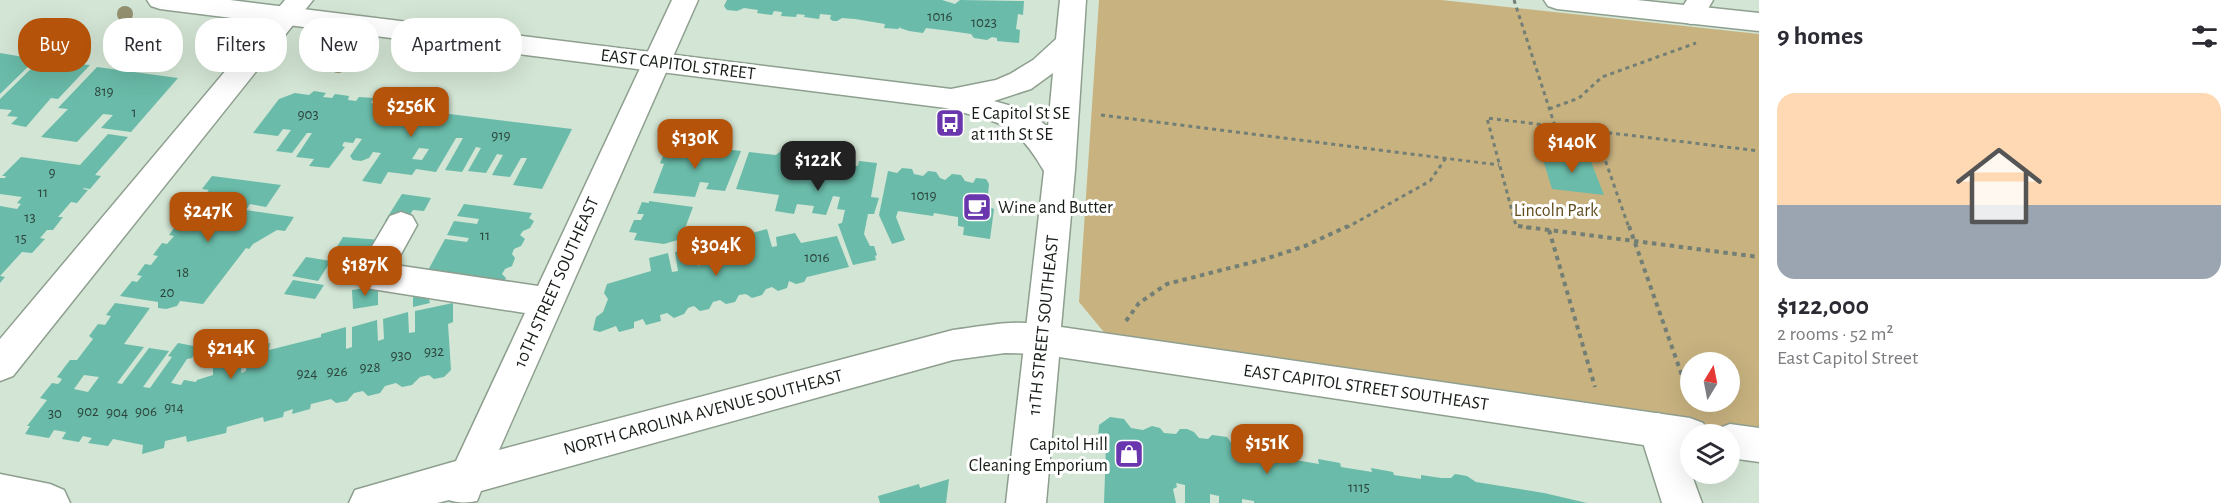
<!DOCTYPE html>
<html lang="en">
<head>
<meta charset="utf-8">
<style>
	body { margin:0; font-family:"Alegreya Sans",sans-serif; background:#f2f2f3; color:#2b2b33; height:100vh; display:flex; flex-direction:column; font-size:22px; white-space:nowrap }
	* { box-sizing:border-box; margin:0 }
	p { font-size:20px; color:#7c7c81 }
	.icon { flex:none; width:33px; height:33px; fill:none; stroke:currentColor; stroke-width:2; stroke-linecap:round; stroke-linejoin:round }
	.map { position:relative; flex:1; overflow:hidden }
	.sheet { display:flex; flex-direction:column; background:#fff; width:480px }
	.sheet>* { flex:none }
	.banner { position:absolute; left:18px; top:18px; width:570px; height:54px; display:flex; gap:12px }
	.needle { width:39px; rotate:10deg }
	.fabs { position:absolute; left:1680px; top:352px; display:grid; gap:12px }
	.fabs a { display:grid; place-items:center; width:60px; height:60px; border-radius:50%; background:#fff; box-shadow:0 6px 24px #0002; font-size:30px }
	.price { position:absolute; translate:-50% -51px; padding:0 14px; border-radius:12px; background:#b45309; color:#fff; font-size:20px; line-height:39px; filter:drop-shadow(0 2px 3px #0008) }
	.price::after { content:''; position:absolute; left:50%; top:36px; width:18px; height:14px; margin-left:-9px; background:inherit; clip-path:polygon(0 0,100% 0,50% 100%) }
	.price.on { background:#222; color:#fff }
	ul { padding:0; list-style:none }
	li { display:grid; align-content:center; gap:12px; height:318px; padding:0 18px }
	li+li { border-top:2px solid #e1e1e2 }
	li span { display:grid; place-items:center; height:186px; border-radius:18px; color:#555 }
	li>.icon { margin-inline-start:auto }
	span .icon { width:108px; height:108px; fill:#fffc; stroke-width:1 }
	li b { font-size:26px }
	h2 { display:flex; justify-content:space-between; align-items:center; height:72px; padding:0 18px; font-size:26px }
	.chip { padding:0 21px; border-radius:24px; background:#fff; box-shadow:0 6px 24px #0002; font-size:21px; line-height:54px }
	.chip.on { background:#b45309; color:#fff }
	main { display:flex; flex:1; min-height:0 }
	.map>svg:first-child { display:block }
	.green { fill:#c8b280; fill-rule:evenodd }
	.building { fill:#6abba9; fill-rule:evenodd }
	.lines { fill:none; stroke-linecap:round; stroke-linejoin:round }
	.minor-casing { stroke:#8e9f8f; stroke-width:3 }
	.major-casing { stroke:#8e9f8f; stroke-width:3 }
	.path-far1 { stroke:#737f74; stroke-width:3; stroke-dasharray:4 4; stroke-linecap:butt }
	.path { stroke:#737f74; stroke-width:4; stroke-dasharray:4.5 4.5; stroke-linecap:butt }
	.minor { fill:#fff; fill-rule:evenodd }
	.major { fill:#fff; fill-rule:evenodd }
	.tree { fill:#949170 }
	.labels { text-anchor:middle; stroke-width:6; stroke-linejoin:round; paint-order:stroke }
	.number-label { font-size:15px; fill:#2c443c }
	.street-label { font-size:18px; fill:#171d17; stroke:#fff }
	.poi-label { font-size:18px; fill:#171d17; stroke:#fff; text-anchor:start }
	.park-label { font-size:18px; fill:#604d1e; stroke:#fff }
</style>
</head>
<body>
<main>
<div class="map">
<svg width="1759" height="503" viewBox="0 0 1759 503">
	<rect width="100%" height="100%" fill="#d3e5d4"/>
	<!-- green -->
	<path class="green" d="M1099,0H1441L1759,34V438L1113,343L1079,302ZM1690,363H1730V402H1690Z"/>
	<!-- building -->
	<path class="building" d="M727,0H942L955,4L960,0L1024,1L1023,15L1018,14L1016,29L1020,30L1019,43L997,41V38L992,37L987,40L974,38L971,34L950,31L926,28L923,33L909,31L900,28L901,26L898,29L884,28L885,24L855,19L842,18L837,21H833L830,19L831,15L820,14L819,19L804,17L805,15L797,14L796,17L781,16L782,12L774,11L772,15L757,13L758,10L744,8L737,11L727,10L724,6Z
		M0,53L36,59L0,94Z
		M39,61L90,65L58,99L51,98L26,127L11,124L18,117L7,116L12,110L0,109V99Z
		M97,67L178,78L131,132L101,128L113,115L103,114L77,142L41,137L68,109L58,108Z
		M314,91L326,93L323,97L332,98L335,94L349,96L348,100L356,101L359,97L374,98L371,103L380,104L383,99L399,101L395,107H403L406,104L420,106L417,110L572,129L542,189L513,185L527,158H521L510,177L492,175L503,155L497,154L486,173L468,171L481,148L476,147L462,172L445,170L463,138H456L436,172L416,169L412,175L388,172L381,184L362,181L381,153L373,152L369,158L361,161L353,160L350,156L362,139L356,138L353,143L344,142L342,146L345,147L329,168L309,166L314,159L296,157L312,133H307L292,153L276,151L291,130L283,129L278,136L253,133L279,99L295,93L309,95ZM419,148L429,149L422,160L412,159Z
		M108,134L128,137L95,175L101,176L90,189L84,188L83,189L88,190L77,203L71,202L58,217H63L53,230H47L40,238L45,239L32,253L22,252L0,276L5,277L0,283V206L17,209L21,204L17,203L22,197L0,194V178H5L6,176H2L21,157L80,165Z
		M673,143L741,151L725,191L706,189L709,183L700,182L695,197L653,193L664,164L660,163L663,156L667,157Z
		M781,151L789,152L793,159L801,160L858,166L859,161L877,163L871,197L879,198L874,214H868L864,234L870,246H874L877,255L875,256L876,260L853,265L838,224L842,223L845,210L837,209L840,197L833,196L826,215L812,213L814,206L797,204L794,214L775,211L779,195L736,189L749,152L776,155Z
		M1541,153L1590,159L1604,195L1552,189Z
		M902,168L912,169L914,174L923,176L928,171L936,172L940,178L945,180L952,174L961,175L965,181L973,183L976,178L986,179L989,184L987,206L994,209L990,239L963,235L964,227L958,226V217L934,213L933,216L898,211L896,217L905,240L892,244L879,215L888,171L897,173Z
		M212,176L281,185L266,207L250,204L246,210L294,217L285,231L277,230L253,244L249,249L246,248L203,304L180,301L177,306L166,309L158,308V302L120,296L132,281L137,282L142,276L137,275L145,264L151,265L158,256L153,255L162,243L167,244L174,236L169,235L177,224L182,225L193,210L187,209L197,196L203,197L209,190L202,189Z
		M402,194L431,198L424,211L413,210L408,218L395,223L385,221Z
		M649,201L693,207L681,239L664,244L634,240L637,233L629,232L634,220H641L644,214H637L642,202L649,203Z
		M464,204L532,213L529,218L534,221L530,228L523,231L520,235L525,239L521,246L514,249L512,254L515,258L512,266L505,269L502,274L506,278L502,286L426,274L445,239L467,242L469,238L447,235L454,221L477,224L479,219L457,216Z
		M767,229L772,247L777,246L776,237L795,233L801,243L837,236L849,267L807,277L804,282L796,284L789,281L787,288L778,291L772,287L766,289L762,295L752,298L746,294L739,295L735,302L726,304L720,300L713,302L709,309L700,311L694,306L688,308L684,314L674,318L667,313L660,315L661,321L646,325L643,319L634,322V328L619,332L616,326L600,332L593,330L596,317L603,312L608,299L604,293L607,284L651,271L649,258L668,253L672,272L678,271L675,252L693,247L698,266L704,264L699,246L718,241L722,260L729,258L723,240L742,235L747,253L752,252L748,234Z
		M343,237L381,240L365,266L331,261L318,281L292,276L306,257L331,261L329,260Z
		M293,280L324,285L315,299L284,294Z
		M378,286V305L353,309L352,290Z
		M413,291L427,293L430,303L413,307Z
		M115,303L150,308L124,344L144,347L117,383L122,384L149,348L169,351L143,387L150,388L172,357L168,356L178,343L199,347L192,358L187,359L171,383L181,385L184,380L196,382L197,380L213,375V365L242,357L241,373L246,371L248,349L270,343L269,350L321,337V334L346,327V349L352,347V327L377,320L378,341L384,339L383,319L408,312L409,333L415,332V311L453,303V322L448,324L451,370L444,377L434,379L429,375L420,377L412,385L402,387L396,383L385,386L380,393L368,396L363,391L354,393L347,401L336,403L331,399L311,404L310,409L292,414L293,409L284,412L283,417L267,421L264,422L263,417L227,427L226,433L187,442L186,436L178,438L165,441L164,448L142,454L143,445L113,439L108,446L88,443L92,438L83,436L79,442L62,439L66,432L54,430L49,438L25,434L30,426H27L47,400L40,398L52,383L58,384L60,382L62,379L57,377L70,360H77L93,339L89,336L98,324L105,325L111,316L106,315ZM84,375L99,377L88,392L74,389Z
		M1110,417L1124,419L1131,428L1143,430L1152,426L1160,428L1164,433L1176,434L1180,429H1187L1194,432L1199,438L1208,439L1212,435L1227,437L1233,445L1294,454L1295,460L1319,464L1318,459L1340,463L1341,467L1372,472L1371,468L1393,472L1394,475L1421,479V475L1441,478H1451L1455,474L1467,476L1476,482L1544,493L1587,503H1254V501L1242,499V503H1219V496L1210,494V503H1185V485L1176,483L1177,487L1173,489L1176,503H1104L1106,446L1098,437L1099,425Z
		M949,479L946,503H880L878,496L919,484L920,488Z"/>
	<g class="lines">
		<!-- minor casing -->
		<g class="minor-casing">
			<path id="minor" d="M285,0H313L13,376L0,381V339Z
				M672,0H698L499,450L953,330C986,326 1022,317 1053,328L1059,339L1053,350L1041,354L1005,353L953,360L481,491L477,501C468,503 456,503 449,500L437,503H349L355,490L456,461L525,313L372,289L360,285L355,275L390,216L401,212L412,216L417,225L395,265L538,286Z
				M1687,0H1713L1701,21L1691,24L1681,21L1677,15Z
				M1658,413L1671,418L1702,503H1662L1639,430L1645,418Z
				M0,474L50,484L64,490L70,503H0Z"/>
		</g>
		<!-- major casing -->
		<g class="major-casing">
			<path id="major" d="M147,0H230L951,89L996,80L1010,74L1033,60L1056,39L1060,0H1086L1075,170L1061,327L1690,418L1703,423L1709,435H1690V452L1059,357L1046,503H1006L1044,171C1014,120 1000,123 946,108L160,9L151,6ZM1053,73L1048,127L1026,110L994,101L1031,89Z
				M1544,0H1637L1759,13V31L1557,9L1548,6Z
				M1730,424L1759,428V462L1730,458V435H1714L1717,429Z"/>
		</g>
		<!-- path-far1 -->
		<path class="path-far1" d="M1514,0L1555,126
			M1549,109L1579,98L1602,77L1696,43
			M1101,115L1499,165
			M1595,131L1629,228
			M1346,228L1430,181L1446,158
			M1530,228L1516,226L1487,118L1759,151"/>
		<!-- path -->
		<path class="path" d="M1518,226L1759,257
			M1629,226L1690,398
			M1549,230L1595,387
			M1126,321L1139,303L1167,284L1265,259L1305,246L1348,226"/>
		<!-- minor -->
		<use href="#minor" class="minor"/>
		<!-- major -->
		<use href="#major" class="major"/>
	</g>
	<!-- trees -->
	<g class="tree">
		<circle cx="125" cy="14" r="8"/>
		<circle cx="338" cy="65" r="8"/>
	</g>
	<!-- icons -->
	<defs>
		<g id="bus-square" transform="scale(1.5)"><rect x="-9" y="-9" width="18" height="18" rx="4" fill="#6936ad" stroke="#fff"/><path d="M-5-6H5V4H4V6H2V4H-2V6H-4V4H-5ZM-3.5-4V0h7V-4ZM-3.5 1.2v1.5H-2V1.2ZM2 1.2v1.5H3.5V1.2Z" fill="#fff"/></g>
		<g id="cafe-square" transform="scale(1.5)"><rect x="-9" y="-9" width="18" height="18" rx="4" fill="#6936ad" stroke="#fff"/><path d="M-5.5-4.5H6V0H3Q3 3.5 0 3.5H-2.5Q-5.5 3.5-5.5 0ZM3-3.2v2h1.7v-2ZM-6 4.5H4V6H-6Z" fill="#fff"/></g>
		<g id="shop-square" transform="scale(1.5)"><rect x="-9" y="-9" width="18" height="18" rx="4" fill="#6936ad" stroke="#fff"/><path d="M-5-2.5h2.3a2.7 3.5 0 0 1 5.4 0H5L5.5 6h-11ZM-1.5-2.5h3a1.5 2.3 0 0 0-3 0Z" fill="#fff"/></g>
	</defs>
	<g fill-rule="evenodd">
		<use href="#bus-square" x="950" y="123"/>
		<use href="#cafe-square" x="977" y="207"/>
		<use href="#shop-square" x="1129" y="454"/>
	</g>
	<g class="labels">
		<!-- number labels -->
		<g class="number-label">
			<text x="940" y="21">1016</text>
			<text x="984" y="27">1023</text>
			<text x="104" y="96">819</text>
			<text x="134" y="117">1</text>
			<text x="308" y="119">903</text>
			<text x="501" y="140">919</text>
			<text x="52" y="177">9</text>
			<text x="43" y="197">11</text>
			<text x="924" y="200">1019</text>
			<text x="30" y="222">13</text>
			<text x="485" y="240">11</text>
			<text x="21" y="243">15</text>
			<text x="817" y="262">1016</text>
			<text x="183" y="277">18</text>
			<text x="167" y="297">20</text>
			<text x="434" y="356">932</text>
			<text x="401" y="360">930</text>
			<text x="370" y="372">928</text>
			<text x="337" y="376">926</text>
			<text x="307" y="378">924</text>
			<text x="174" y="412">914</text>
			<text x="88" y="416">902</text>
			<text x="146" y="416">906</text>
			<text x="117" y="417">904</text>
			<text x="55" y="418">30</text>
			<text x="1359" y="492">1115</text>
		</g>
		<!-- street labels -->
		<g class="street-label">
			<text transform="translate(678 64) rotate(7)" y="6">EAST CAPITOL STREET</text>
			<text transform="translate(556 282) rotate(-66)" y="6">10TH STREET SOUTHEAST</text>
			<text transform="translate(1043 325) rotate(-84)" y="6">11TH STREET SOUTHEAST</text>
			<text transform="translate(1366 387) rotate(8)" y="6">EAST CAPITOL STREET SOUTHEAST</text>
			<text transform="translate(703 412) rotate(-15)" y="6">NORTH CAROLINA AVENUE SOUTHEAST</text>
		</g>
		<!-- poi labels -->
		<g class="poi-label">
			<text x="971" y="119">E Capitol St SE<tspan x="971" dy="21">at 11th St SE</tspan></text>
			<text x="998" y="213">Wine and Butter</text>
			<text x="1108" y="450" text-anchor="end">Capitol Hill<tspan x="1108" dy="21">Cleaning Emporium</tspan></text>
		</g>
		<!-- park labels -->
		<g class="park-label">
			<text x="1556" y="216">Lincoln Park</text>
		</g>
	</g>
</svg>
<div class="fabs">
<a><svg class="needle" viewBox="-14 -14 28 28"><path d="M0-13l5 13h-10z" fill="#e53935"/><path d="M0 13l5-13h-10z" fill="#7c7c81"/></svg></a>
<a><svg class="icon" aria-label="layers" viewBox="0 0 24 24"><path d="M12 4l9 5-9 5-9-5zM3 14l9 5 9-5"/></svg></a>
</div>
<b class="price" style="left:411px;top:138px">$256K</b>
<b class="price" style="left:695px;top:170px">$130K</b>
<b class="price" style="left:1572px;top:174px">$140K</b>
<b class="price on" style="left:818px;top:192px">$122K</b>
<b class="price" style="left:208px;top:243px">$247K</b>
<b class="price" style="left:716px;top:277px">$304K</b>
<b class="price" style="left:365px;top:297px">$187K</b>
<b class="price" style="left:231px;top:380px">$214K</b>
<b class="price" style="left:1267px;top:475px">$151K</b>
<div class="banner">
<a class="chip on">Buy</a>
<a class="chip">Rent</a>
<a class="chip">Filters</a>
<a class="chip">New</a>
<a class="chip">Apartment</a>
</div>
</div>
<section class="sheet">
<h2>9 homes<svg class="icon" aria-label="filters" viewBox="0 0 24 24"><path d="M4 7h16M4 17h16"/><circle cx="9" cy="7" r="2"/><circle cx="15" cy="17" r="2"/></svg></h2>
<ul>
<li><span style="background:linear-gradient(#ffd9b3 60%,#9aa5b1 0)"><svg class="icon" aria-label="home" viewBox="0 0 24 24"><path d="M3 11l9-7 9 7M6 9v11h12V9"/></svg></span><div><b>$122,000</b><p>2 rooms · 52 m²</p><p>East Capitol Street</p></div></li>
</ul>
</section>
</main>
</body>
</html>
